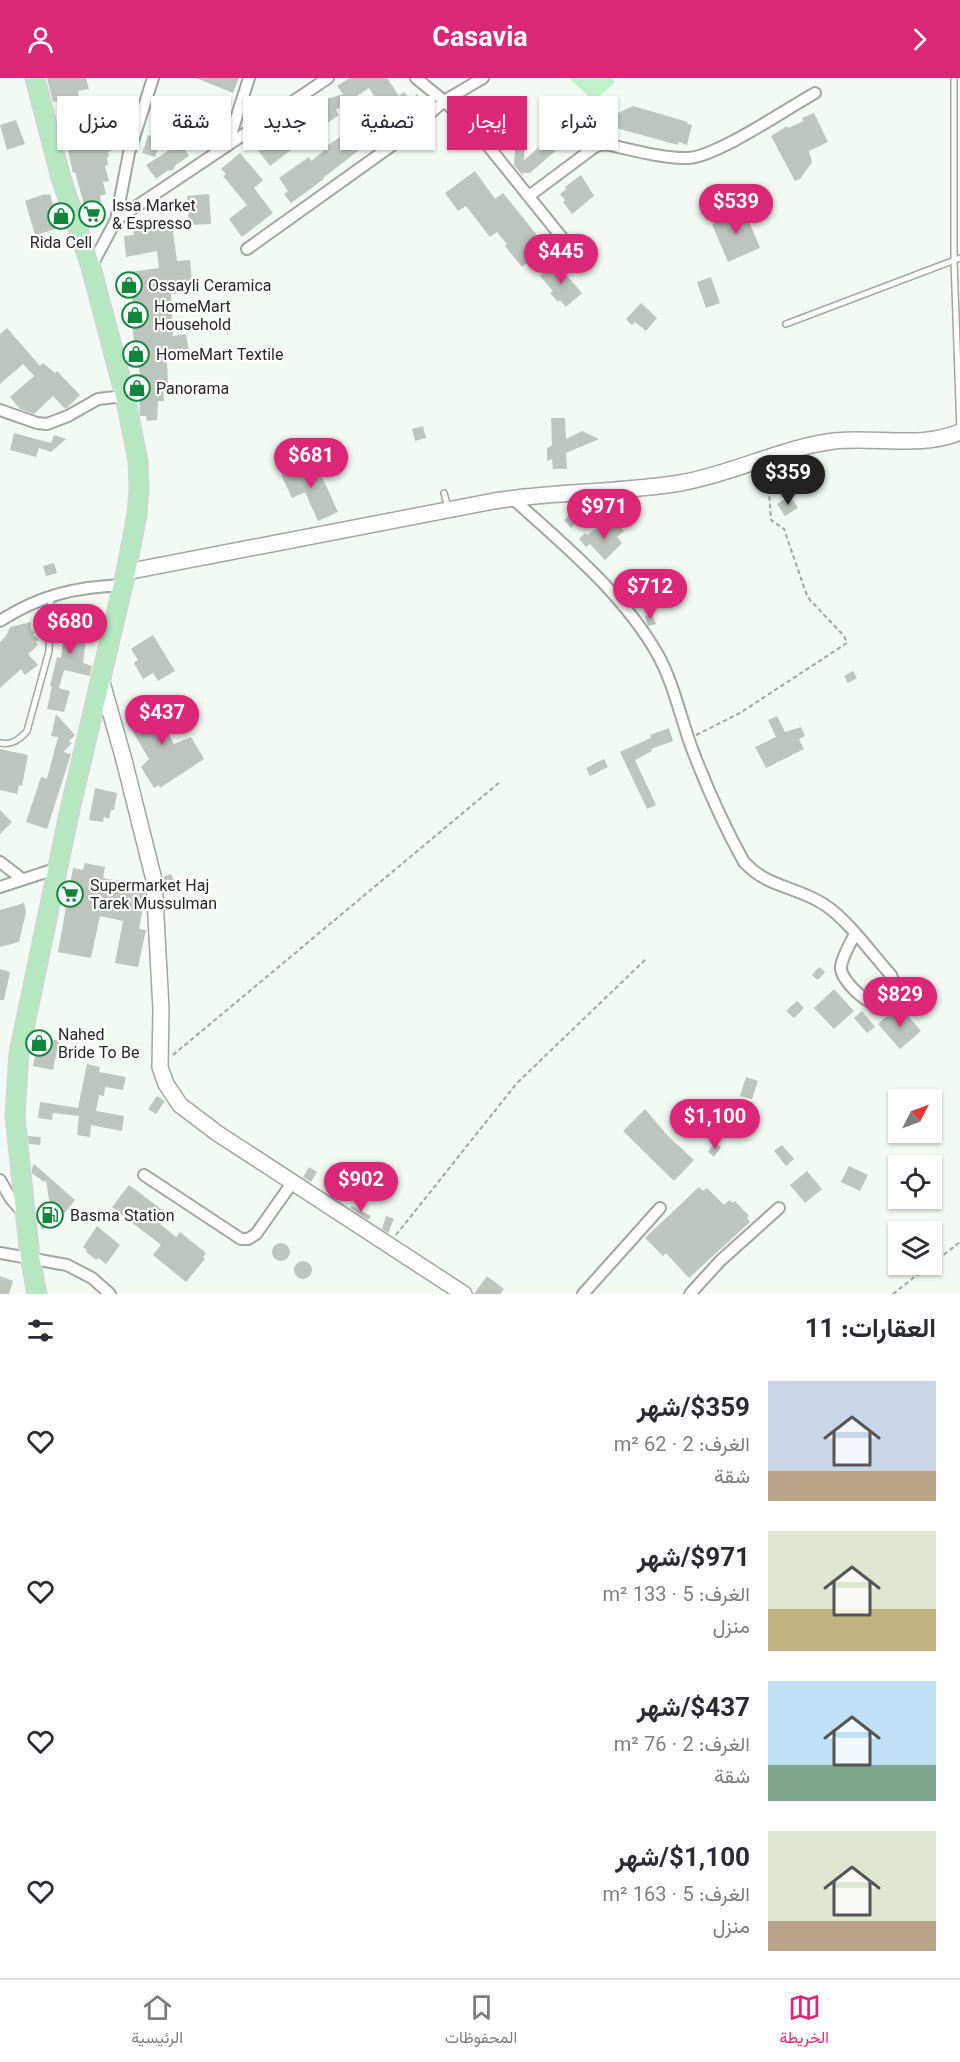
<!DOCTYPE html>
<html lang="ar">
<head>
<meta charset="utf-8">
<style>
	body { margin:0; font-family:Georgia,Vazirmatn,serif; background:#f2f2f3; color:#2b2b33; direction:rtl; height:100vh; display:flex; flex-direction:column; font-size:22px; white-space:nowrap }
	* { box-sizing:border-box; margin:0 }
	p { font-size:20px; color:#7c7c81 }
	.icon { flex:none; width:33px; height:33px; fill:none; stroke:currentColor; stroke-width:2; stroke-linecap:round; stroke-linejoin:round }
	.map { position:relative; height:1216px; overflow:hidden; direction:ltr }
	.panel { display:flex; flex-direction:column; background:#fff; flex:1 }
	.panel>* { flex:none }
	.guide { position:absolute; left:18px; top:18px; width:600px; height:54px; direction:rtl; display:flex; gap:12px }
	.needle { width:39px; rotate:48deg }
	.controls { position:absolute; left:888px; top:1011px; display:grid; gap:12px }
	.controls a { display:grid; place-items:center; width:54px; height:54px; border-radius:0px; background:#fff; box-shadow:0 2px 4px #0004; font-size:30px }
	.price { position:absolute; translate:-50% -51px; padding:0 14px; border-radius:21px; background:#db2777; color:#fff; font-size:20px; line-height:39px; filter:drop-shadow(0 2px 3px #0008) }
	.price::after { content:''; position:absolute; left:50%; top:36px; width:18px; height:14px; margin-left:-9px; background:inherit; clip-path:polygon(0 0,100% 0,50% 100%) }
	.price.selected { background:#222; color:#fff }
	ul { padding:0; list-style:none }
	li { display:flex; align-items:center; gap:18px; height:150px; padding:0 24px }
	li span { display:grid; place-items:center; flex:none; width:168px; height:120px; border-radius:0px; color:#555 }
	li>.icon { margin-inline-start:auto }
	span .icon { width:72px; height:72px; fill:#fffc; stroke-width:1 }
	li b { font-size:26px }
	h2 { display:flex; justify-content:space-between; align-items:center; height:72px; padding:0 24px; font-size:26px }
	.chip { padding:0 21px; border-radius:0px; background:#fff; box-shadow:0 2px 4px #0004; font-size:21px; line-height:54px }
	.chip.selected { background:#db2777; color:#fff }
	header { display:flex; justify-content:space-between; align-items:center; height:78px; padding:0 24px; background:#db2777; color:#fff; font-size:27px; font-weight:700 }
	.dock { display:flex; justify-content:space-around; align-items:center; height:84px; border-top:2px solid #e1e1e2; background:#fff; font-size:16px; color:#7c7c81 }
	.dock a { display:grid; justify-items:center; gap:3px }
	.dock .selected { color:#db2777 }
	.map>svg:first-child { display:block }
	.green { fill:#c1f1c9 }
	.building { fill:#bec5bf }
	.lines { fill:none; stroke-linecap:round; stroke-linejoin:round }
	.lane-casing { stroke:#a0a6a1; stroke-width:8 }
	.street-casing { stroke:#a0a6a1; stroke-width:14 }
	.secondary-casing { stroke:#a0a6a1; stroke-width:18 }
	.primary-casing { stroke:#d4d4d4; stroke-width:21 }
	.path { stroke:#a0a5a1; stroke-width:2; stroke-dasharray:4.5 3; stroke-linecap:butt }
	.lane { stroke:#fff; stroke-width:5 }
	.street { stroke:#fff; stroke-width:10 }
	.secondary { stroke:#fff; stroke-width:15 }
	.primary { stroke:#b5e8c0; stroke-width:18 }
	.labels { text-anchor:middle; stroke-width:4.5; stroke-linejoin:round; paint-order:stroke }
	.poi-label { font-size:16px; fill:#262926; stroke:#fff; text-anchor:start }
</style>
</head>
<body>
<header><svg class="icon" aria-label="forward" viewBox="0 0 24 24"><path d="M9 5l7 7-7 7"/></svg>Casavia<svg class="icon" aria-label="person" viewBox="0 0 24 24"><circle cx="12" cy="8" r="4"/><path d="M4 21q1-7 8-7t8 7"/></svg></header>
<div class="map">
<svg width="960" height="1216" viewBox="0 0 960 1216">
	<rect width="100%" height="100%" fill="#f3faf4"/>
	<!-- green -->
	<path class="green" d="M569,0H612L615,4L594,23Z"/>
	<!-- building -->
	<path class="building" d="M47,0H86L89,11L78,13L79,18L53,24Z
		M196,0H239L233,15Z
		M349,0H387L399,18L404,14L411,22L417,16L426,26L382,63L366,43L382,30L369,10L336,32L339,37L298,65L299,66L270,88L254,67L284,46L285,48L306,34L305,32L317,24L343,16L337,8Z
		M571,21L587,42V51L560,69L530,95H523V98L514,87L516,57L525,58L524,82L552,58L541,44Z
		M203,24L225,32L213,63L191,54Z
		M633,28L688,44L687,46L692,47L687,67L679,64L678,67L612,49L616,36Z
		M814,35L828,64L809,73L812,84L800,101L795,103L771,58L787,48L788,50L804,43L802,40Z
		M16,42L25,66L7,72L0,47Z
		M345,56L358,73L323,100L324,101L291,125L284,116L288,113L279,100L309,79L311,83L326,71L325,69Z
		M148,57L161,61L155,79L142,75Z
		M108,59L111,73L108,74L109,79H107L108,87L105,88L109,103L103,104L106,116L100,118L102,128L98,129L102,145L90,148L75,94L73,95L67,68Z
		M180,65L189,78L176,87L173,92L167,93L156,101L146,87Z
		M240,75L263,102L254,110L273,135L242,159L229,141L247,127L223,98L226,96L221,91Z
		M475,93L495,121L503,115L545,167L538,172L540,175L522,189L505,168L507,166L497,154L490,159L466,128L458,133L445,115Z
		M581,97L594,118L572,136L563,124L565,122L560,116L566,111L565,109Z
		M45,116V117L50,116L60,150L35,157L25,123Z
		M209,116L211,146L189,147L187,118Z
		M737,130L739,134L744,131L760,170L728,184L712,146L722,141L721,138Z
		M163,144L172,146L177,183L190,182L193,214L171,216L173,258L186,256L189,275L181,277L182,281L167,283L168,310H163L164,323H158L157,342L147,343L146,338H140L138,298L140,297L133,256L131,225H133L129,194L159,190L157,173L126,179L124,158L134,157L132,150L136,146H141L148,149L156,148Z
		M556,185L582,215L566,229L560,222L558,224L550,215L553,213L540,198Z
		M711,199L720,225L706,230L697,204Z
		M641,225L657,240L646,253L635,244L632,247L626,241Z
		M7,250L40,288L43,285L55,295L57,293L80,317L67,330L65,331L53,318L34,336L20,331L10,319L34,298L23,286L0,306V256Z
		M551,340H565L566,361L582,353L599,361L566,375L567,391H553L552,381L547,383V370L552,367Z
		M423,348L426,360L415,363L412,351Z
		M14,355L51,365L54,357L66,361L51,374L39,370L36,379L10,372Z
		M314,381L338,434L318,443L305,414L292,420L281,397Z
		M802,382L806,390L808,389L814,402L798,409L799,412L787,418L777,393Z
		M790,418L798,430L785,438L777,426Z
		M573,434L580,441L571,450L564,442Z
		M615,443L624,453L617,459L622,465L605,482L590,466L586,469L579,461L585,455L587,457L602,447L606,451Z
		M54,485L57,495L46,498L43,488Z
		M67,528L90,530L83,585L92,588L90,598L64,592L59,610L70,613L64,634L47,631L52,608H50L57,579L61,580Z
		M652,536L656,546L648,548L645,538Z
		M31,544V551L35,555L33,556L39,562L36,564L38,567L28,576L38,587L25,597L21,591L0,610V564L6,558L10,549Z
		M153,557L175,593L158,603L153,595L143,601L134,585L138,582L131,571Z
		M853,593L857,600L848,605L844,598Z
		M161,621L175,644L165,650L174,666L191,659L204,681L160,710L159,707L154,710L141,689L149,681L126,642Z
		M56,636L75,657L69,663L72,665L63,674L71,676L47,751L26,744L41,699L47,701L58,659L51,658Z
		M777,638L785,654L801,649L805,658L799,661L804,671L766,690L755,669L776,659L768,642Z
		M669,650L673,663L651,671L652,673L635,682L656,727L647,731L620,674L651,660L650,657Z
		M0,671L28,677L22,708L19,707L17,716L0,712Z
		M604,681L608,689L590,698L586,690Z
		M95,710L117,715L114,732H111L109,741L104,739L103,744L89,742Z
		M0,732L12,744L0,756Z
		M85,785L105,789L103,800L121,803V806L145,809V819L139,851L146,852L138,889L115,885L123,843L100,838L91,880L58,874L73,790L83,792Z
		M171,796L175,805L165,809L163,799Z
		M24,825L26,834L19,864L0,869V832Z
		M819,889L825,894L818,902L812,897Z
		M0,891L10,894L4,922H0Z
		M834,911L854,933L834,951L814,930Z
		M797,923L804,930L794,940L786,933Z
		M902,931L921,953L900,971L878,946L892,933L895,937Z
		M862,933L875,949L867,955L854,940Z
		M39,958L59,963L53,992L33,988Z
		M87,986L100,989L99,994L126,999L123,1012L105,1009L104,1018L99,1017L96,1033L124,1038L122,1053L91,1047L90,1059L77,1057L79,1038L53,1035L52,1042L38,1040L40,1024L78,1030Z
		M746,999L758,1003L752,1021L740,1018Z
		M157,1018L165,1023L156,1036L148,1031Z
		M645,1031L668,1058L694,1082L674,1103L623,1053Z
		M28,1058L41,1059L40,1067L29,1066Z
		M715,1064L721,1069L714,1079L708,1074Z
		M782,1067L794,1081L786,1088L774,1073Z
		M34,1086L75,1122L64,1136L49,1122L46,1102L44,1104L32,1095V1090Z
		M849,1088L868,1097L860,1113L841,1104Z
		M309,1089L317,1094L311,1104L303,1099Z
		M807,1093L822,1111L805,1125L790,1107Z
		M129,1107L168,1136L160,1146L176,1159L180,1154L206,1175L203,1179L205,1181L186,1204L153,1177L161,1167L112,1129Z
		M699,1109L703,1113L707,1110L724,1127L730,1122L733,1125L735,1123L749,1138L747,1140L750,1144L689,1200L666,1175L663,1178L645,1160Z
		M352,1128L371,1138L368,1142L350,1130Z
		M52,1136L53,1149L41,1151L40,1137Z
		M386,1138L394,1141L388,1155L382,1151Z
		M97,1148L120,1167L106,1186L98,1180L96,1182L86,1174L87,1172L83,1169Z
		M272 1174a9 9 0 1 1 18 0a9 9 0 1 1-18 0Z
		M294 1192a9 9 0 1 1 18 0a9 9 0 1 1-18 0Z
		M0,1198L13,1203L9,1216H0Z
		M487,1198L504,1211L500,1216H474Z"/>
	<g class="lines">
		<!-- lane casing -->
		<g class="lane-casing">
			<path id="lane" d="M954,0V182L960,353
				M786,246L960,180
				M444,415L448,430
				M0,665C12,667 19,662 27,653L49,573L51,518"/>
		</g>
		<!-- street casing -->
		<g class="street-casing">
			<path id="street" d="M416,0L444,23L481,59L579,181
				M228,66L249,0
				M529,118L596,68L605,66C629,71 664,81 687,80C715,80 788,30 815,15
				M116,142L328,0
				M247,171L401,61L444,23L483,0
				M91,189L116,142L129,75L153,0
				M0,332L37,345L47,346L68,338L98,321L125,318
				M512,420C564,467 623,515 658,577C675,608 681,643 694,676C708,712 725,750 744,784C769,811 797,808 825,827C849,843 871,875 891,897L894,904L892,912L888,916L875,925C864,924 839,900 841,888C843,877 850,866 855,856
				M0,543C40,517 76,509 123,507
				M0,784L22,801
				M0,809L58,790
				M144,1097L241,1161H248L256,1156L292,1105
				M0,1102L11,1121L24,1136
				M0,1175L67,1187L92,1200L110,1216
				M583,1216L660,1130
				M690,1216L720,1183L779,1130"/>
		</g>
		<!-- secondary casing -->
		<g class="secondary-casing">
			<path id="secondary" d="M126,494L494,423C556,413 619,415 680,405C733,396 780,370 834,363C875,358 921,371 960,354
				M101,601L124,682L154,802L161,931L160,989L166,1006L180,1027L217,1055L464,1216"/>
		</g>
		<!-- primary casing -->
		<g class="primary-casing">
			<path id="primary" d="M35,0L61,100L91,189L125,318L138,383L139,412L137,436L126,494L70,731L19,975L15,1038L30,1179L37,1216"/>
		</g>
		<!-- path -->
		<path class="path" d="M696,657L740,635L847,565L844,558L810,522L806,515L784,451L771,442L769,413L760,394
			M173,977L500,704
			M396,1157L517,1005L647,880
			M932,1186L960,1164
			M893,1216L931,1186"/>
		<!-- lane -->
		<use href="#lane" class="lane"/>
		<!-- street -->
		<use href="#street" class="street"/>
		<!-- secondary -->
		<use href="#secondary" class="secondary"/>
		<!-- primary -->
		<use href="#primary" class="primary"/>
	</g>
	<!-- icons -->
	<defs>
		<g id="supermarket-ring" transform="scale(1.35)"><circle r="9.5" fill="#fff" stroke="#11853e" stroke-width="1.5"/><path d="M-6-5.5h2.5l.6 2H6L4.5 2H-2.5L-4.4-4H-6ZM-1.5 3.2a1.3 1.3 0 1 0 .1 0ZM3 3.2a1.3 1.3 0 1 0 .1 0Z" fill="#11853e"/></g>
		<g id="shop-ring" transform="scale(1.35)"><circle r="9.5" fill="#fff" stroke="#11853e" stroke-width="1.5"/><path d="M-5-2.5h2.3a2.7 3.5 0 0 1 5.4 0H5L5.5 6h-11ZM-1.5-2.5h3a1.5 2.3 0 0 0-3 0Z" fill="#11853e"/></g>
		<g id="fuel-ring" transform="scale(1.35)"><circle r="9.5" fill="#fff" stroke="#11853e" stroke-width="1.5"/><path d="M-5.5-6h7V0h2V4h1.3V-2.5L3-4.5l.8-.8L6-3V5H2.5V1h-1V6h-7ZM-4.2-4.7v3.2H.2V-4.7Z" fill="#11853e"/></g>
	</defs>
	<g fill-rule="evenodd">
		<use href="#supermarket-ring" x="92" y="136"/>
		<use href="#shop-ring" x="61" y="138"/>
		<use href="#shop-ring" x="129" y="207"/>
		<use href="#shop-ring" x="135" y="237"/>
		<use href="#shop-ring" x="136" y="276"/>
		<use href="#shop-ring" x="137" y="310"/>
		<use href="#supermarket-ring" x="70" y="816"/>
		<use href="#shop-ring" x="39" y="965"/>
		<use href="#fuel-ring" x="50" y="1137"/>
	</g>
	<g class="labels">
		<!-- poi labels -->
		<g class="poi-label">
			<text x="112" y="133">Issa Market<tspan x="112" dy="18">&amp; Espresso</tspan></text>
			<text x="61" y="170" text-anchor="middle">Rida Cell</text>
			<text x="148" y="213">Ossayli Ceramica</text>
			<text x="154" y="234">HomeMart<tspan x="154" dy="18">Household</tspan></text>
			<text x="156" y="282">HomeMart Textile</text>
			<text x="156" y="316">Panorama</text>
			<text x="90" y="813">Supermarket Haj<tspan x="90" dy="18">Tarek Mussulman</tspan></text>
			<text x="58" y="962">Nahed<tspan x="58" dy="18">Bride To Be</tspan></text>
			<text x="70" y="1143">Basma Station</text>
		</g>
	</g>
</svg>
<div class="controls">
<a><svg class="needle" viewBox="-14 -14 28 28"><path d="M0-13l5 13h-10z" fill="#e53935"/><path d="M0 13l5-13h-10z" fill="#7c7c81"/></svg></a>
<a><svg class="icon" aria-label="locate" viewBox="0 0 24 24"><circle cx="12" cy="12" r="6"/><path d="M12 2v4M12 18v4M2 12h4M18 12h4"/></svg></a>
<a><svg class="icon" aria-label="layers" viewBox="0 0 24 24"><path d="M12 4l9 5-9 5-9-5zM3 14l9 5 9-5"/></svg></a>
</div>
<b class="price" style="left:736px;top:157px">$539</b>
<b class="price" style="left:561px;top:207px">$445</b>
<b class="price" style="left:311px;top:411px">$681</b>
<b class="price selected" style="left:788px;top:428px">$359</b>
<b class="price" style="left:604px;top:462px">$971</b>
<b class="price" style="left:650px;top:542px">$712</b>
<b class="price" style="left:70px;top:577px">$680</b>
<b class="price" style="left:162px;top:668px">$437</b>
<b class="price" style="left:900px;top:950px">$829</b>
<b class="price" style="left:715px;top:1072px">$1,100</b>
<b class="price" style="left:361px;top:1135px">$902</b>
<div class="guide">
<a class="chip">شراء</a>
<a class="chip selected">إيجار</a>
<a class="chip">تصفية</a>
<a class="chip">جديد</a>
<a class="chip">شقة</a>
<a class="chip">منزل</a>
</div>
</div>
<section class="panel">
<h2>العقارات: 11<svg class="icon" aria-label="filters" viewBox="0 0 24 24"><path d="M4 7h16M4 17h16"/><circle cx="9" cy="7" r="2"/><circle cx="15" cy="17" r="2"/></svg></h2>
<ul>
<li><span style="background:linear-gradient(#c9d6e8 75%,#b9a48a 0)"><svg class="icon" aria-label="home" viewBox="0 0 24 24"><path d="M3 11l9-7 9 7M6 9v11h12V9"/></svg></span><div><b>$359/شهر</b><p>الغرف: 2 · 62 m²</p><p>شقة</p></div><svg class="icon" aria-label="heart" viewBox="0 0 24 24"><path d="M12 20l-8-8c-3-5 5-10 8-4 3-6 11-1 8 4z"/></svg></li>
<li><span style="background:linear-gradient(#dfe7d0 65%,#c2b280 0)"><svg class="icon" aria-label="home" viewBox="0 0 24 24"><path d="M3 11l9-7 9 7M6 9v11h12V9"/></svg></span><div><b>$971/شهر</b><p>الغرف: 5 · 133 m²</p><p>منزل</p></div><svg class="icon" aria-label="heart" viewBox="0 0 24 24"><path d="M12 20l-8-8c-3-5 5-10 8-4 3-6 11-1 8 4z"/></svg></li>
<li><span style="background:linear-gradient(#bfe0f5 70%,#7fa58c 0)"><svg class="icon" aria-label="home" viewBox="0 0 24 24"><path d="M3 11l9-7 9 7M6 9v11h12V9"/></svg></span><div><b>$437/شهر</b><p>الغرف: 2 · 76 m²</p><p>شقة</p></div><svg class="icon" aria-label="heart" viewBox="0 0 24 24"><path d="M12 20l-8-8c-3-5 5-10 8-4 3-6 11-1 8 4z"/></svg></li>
<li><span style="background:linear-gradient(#dfe7d0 75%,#b9a48a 0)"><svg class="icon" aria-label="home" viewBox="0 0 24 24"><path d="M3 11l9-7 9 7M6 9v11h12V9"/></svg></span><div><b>$1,100/شهر</b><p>الغرف: 5 · 163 m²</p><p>منزل</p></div><svg class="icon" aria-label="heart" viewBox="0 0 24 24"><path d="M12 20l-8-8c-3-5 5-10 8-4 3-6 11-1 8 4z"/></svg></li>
</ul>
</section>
<nav class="dock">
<a class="selected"><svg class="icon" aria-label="map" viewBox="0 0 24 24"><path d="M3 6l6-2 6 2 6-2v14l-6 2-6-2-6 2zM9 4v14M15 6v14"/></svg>الخريطة</a>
<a><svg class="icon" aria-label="saved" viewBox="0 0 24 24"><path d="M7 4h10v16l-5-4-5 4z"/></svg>المحفوظات</a>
<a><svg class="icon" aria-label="home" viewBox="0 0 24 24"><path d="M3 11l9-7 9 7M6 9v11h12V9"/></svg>الرئيسية</a>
</nav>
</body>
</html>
